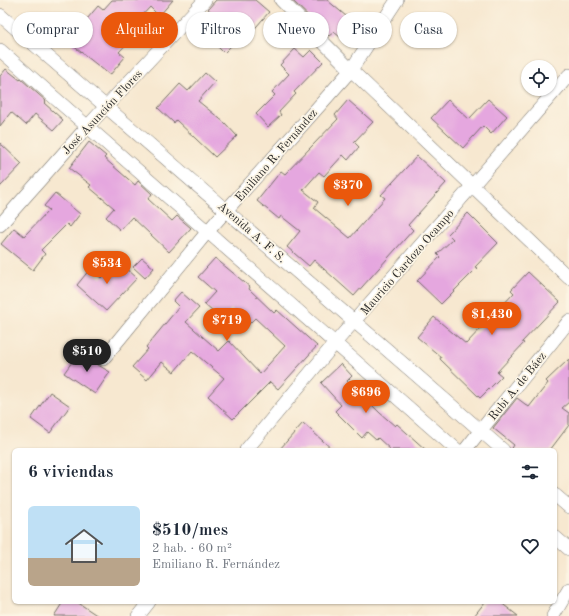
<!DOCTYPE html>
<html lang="es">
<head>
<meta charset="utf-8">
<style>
	body { margin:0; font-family:"Old Standard TT",serif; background:#f6f6f7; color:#1f2937; height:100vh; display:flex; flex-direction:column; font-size:15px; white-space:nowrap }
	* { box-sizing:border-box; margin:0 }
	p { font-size:13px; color:#747a83 }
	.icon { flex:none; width:22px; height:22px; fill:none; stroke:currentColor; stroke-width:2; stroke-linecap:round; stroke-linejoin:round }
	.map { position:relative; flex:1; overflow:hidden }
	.details { position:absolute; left:12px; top:448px; width:545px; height:156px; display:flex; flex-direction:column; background:#fff; border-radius:6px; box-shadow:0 1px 3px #0004 }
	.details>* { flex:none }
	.guide { position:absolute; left:12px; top:12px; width:545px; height:36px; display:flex; gap:8px }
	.buttons { position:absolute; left:521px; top:60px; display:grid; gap:8px }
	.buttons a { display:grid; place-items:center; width:36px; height:36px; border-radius:50%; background:#fff; box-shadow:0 1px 3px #0004; font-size:20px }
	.price { position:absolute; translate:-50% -34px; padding:0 9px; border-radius:14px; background:#ea580c; color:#fff; font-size:13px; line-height:26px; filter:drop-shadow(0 1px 2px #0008) }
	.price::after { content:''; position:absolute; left:50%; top:24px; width:12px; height:9px; margin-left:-6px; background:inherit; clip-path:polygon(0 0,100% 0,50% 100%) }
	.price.on { background:#222; color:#fff }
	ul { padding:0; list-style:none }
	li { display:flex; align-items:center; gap:12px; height:100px; padding:0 16px }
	li span { display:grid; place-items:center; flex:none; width:112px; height:80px; border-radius:6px; color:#555 }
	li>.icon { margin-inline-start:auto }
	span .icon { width:48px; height:48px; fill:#fffc; stroke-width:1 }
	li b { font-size:17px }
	h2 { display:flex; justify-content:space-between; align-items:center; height:48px; padding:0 16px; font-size:17px }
	.pill { padding:0 14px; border-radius:18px; background:#fff; box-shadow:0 1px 3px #0004; font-size:14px; line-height:36px }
	.pill.on { background:#ea580c; color:#fff }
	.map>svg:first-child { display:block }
	.building { fill:#e5a7df }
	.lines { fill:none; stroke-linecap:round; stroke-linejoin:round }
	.street-casing { stroke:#726d65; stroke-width:14 }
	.street { stroke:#fff; stroke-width:13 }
	.labels { text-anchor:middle; stroke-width:3.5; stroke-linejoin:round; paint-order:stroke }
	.street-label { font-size:12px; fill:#2b2b2b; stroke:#fcf5e5 }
</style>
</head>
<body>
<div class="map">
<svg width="569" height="616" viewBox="0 0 569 616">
	<rect width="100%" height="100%" fill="#fcf5e5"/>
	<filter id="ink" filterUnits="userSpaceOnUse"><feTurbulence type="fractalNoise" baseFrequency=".025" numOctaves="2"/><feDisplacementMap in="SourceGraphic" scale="8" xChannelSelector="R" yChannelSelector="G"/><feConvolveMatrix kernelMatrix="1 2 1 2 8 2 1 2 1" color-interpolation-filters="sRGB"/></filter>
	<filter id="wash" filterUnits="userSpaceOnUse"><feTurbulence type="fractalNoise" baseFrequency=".012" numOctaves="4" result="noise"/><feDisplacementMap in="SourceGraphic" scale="16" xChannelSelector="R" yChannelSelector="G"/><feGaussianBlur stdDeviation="0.9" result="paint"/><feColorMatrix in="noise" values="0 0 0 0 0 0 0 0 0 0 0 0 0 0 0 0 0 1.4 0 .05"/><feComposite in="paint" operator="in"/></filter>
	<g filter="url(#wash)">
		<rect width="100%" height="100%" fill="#f7e8d0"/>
		<g id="blocks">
			<!-- building -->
			<path class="building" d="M112,0H173L159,16L150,7L127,32L133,37L119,52L125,57L110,75L72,45L90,23L87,19L98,6L103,10Z
				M216,0H255L269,12L244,41L240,37L224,53L205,34L219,19L208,9Z
				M292,0H327L353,22L340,37L334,32L329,36Z
				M295,49L304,57L311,50L323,62L294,92L296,94L279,112L281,115L268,127L256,114L275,95L272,92L289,74L280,65Z
				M6,69L20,80L21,79L46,101L44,103L63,120L54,130L35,114L26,125L11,112L0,126V76Z
				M205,73L215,82L198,101L225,123L237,136L215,157L176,120L174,123L158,108L180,84L188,91Z
				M488,99L507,116L491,134L483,126L463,148L431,118L448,100L469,119Z
				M348,100L373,122L354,142L359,147L348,160L343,155L324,176L319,172L303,190L318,202L314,208L350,238L385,198L381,195L417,156L446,183L408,225L413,230L354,296L314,260L309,266L287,247L300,231L281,216L279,219L257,201L281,171L285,174L338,119L335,115Z
				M89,142L106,156L104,158L135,185L138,181L152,194L148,199L172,221L177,216L191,228L169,252L132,217L120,230L106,217L114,208L89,187L91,185L69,168Z
				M0,143L22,164L0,187Z
				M55,193L80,214L70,227L67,224L41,250L45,254L33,270L1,244L14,228L24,236L49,210L44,206Z
				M468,213L498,243L475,267L477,268L441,304L417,281L440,257L437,254L453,239L448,234Z
				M142,258L154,268L145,278L133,267Z
				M215,258L250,287L249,289L274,313L277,310L317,346L278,389L270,382L233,419L208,396L224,378L192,351L174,372L162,362L147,380L132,367L148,349L146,347L179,307L173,301L181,292L199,308L186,322L219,351L229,341L260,374L285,346L255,318L248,325L231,309L222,320L204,304L215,292L198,277Z
				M117,260L137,278L106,311L77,285L90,269L101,278Z
				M528,272L560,302L522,342L524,343L497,372L502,376L480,398L440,359L441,357L417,337L434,317L466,344L514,293L511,290Z
				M80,351L98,365L110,372L95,394L64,373Z
				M569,359V402L562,408L569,413V425L550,450H511L514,445L493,428L517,398L529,407L548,383L546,381Z
				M341,364L352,376L347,381L380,413L395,426L397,424L426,450H391L378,438L376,440L367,432L362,438L335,411L341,405L321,383Z
				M50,392L70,406L50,433L31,419Z
				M303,423L333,450H279Z
				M63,602H77L98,616H54Z
				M485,602H500L518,616H474Z"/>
		</g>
	</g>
	<g filter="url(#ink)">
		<use href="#blocks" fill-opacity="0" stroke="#726d65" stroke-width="1"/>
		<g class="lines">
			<!-- street casing -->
			<g class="street-casing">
				<path id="street" d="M281,0L351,70L569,278
					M0,15L503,450
					M0,50L457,450
					M0,225L87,127L205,0
					M103,359L208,231L351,70L397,0
					M246,450L335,343L569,75
					M465,450L569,321
					M555,495L569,507
					M555,537L569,549
					M138,616L149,602
					M553,616L569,589"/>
			</g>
			<!-- street -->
			<use href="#street" class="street"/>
		</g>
	</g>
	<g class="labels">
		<!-- street labels -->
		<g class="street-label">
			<text transform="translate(102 112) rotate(-47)" y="4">José Asunción Flores</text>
			<text transform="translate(276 155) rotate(-49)" y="4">Emiliano R. Fernández</text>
			<text transform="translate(252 232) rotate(41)" y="4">Avenida A. F. S.</text>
			<text transform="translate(407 262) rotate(-49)" y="4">Mauricio Cardozo Ocampo</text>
			<text transform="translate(517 386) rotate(-51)" y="4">Rubi A. de Báez</text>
		</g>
	</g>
</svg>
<div class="buttons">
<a><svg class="icon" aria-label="locate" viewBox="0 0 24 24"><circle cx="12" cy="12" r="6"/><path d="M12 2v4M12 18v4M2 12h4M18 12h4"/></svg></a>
</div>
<b class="price" style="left:348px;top:207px">$370</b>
<b class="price" style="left:107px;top:285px">$534</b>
<b class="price" style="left:492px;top:336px">$1,430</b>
<b class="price" style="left:227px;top:342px">$719</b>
<b class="price on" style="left:87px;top:373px">$510</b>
<b class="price" style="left:366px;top:414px">$696</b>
<div class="guide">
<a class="pill">Comprar</a>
<a class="pill on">Alquilar</a>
<a class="pill">Filtros</a>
<a class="pill">Nuevo</a>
<a class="pill">Piso</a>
<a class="pill">Casa</a>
</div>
<section class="details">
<h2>6 viviendas<svg class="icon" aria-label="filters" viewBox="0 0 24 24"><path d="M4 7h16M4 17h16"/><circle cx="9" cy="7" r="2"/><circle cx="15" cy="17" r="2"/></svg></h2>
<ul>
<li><span style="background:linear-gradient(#bfe0f5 65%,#b9a48a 0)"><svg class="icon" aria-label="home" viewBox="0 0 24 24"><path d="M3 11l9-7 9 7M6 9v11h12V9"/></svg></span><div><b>$510/mes</b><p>2 hab. · 60 m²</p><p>Emiliano R. Fernández</p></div><svg class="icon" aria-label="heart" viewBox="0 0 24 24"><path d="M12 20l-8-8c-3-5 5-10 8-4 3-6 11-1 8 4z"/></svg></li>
</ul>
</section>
</div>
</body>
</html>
